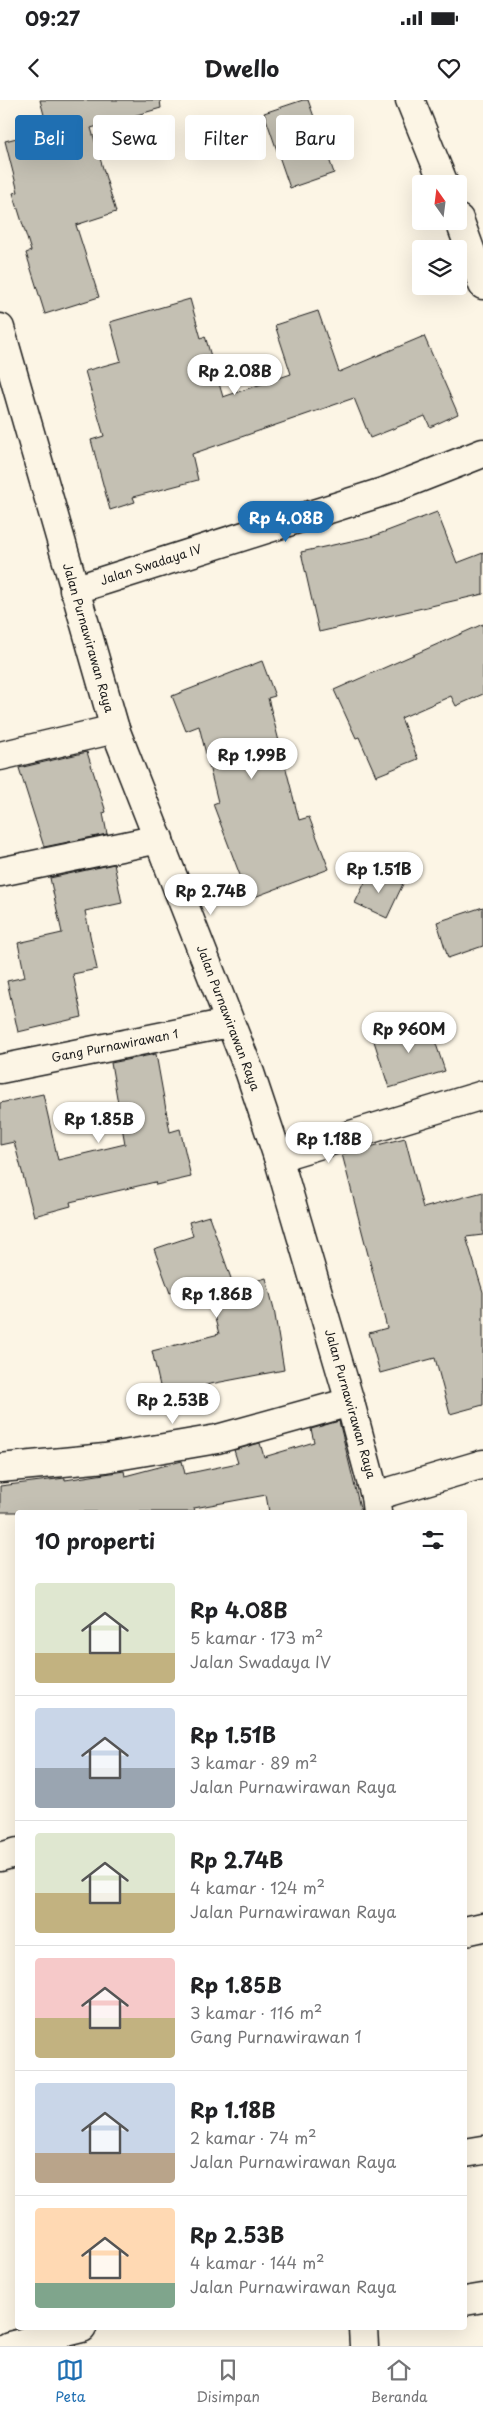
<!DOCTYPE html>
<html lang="id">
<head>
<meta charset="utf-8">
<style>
	body { margin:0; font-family:"Playpen Sans",sans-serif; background:#f2f2f2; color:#202124; height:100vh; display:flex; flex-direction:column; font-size:19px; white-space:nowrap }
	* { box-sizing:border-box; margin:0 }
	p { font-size:16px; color:#757577 }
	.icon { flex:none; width:28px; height:28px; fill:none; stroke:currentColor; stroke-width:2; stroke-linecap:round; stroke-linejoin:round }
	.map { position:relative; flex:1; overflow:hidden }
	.sheet { position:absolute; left:15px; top:1410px; width:452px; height:820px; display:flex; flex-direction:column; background:#fff; border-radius:5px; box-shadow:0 5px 20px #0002 }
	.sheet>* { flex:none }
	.guide { position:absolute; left:15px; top:15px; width:454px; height:45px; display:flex; gap:10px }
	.needle { width:32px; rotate:346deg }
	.controls { position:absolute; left:412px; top:75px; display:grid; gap:10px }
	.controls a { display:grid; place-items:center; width:55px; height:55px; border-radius:5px; background:#fff; box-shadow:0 5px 20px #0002; font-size:25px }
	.price { position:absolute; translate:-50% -42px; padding:0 11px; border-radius:18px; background:#fff; color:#222; font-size:16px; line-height:32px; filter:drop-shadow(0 1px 2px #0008) }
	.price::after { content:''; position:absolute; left:50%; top:30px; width:15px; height:11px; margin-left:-8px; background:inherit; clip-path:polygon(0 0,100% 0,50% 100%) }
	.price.on { background:#1f6fb2; color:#fff }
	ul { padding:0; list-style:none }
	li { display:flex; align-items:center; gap:15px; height:125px; padding:0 20px }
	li+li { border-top:1px solid #e0e0e0 }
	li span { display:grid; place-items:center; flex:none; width:140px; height:100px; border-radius:5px; color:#555 }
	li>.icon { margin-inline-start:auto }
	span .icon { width:60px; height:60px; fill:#fffc; stroke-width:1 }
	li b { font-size:21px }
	h2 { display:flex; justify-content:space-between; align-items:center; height:60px; padding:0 20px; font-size:21px }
	.tag { padding:0 18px; border-radius:5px; background:#fff; box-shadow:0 5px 20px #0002; font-size:18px; line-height:45px }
	.tag.on { background:#1f6fb2; color:#fff }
	.status { display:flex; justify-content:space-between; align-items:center; height:35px; padding:0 25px; background:#fff; direction:ltr }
	.status svg { height:14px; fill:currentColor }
	header { display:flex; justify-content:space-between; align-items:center; height:65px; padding:0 20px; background:#fff; font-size:22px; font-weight:700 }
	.tabs { display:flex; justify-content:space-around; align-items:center; height:70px; border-top:1px solid #e0e0e0; background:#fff; font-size:14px; color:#757577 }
	.tabs a { display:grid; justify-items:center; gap:2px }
	.tabs .on { color:#1f6fb2 }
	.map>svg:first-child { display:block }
	.building { fill:#c4c0b3; stroke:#1c1c1c }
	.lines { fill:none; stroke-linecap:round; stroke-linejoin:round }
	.minor-casing { stroke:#1c1c1c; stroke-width:31 }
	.tertiary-casing { stroke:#1c1c1c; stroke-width:31 }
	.minor { stroke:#fcf5e5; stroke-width:28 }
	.tertiary { stroke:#fcf5e5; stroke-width:28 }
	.labels { text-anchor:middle; stroke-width:4; stroke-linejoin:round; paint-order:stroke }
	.street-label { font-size:12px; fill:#1c1c1c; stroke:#fcf5e5 }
</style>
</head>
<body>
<div class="status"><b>09:27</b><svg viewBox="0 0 49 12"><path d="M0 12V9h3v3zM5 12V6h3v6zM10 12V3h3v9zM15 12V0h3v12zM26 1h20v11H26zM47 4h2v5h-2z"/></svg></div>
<header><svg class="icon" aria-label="back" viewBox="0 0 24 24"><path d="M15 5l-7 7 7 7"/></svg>Dwello<svg class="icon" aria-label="heart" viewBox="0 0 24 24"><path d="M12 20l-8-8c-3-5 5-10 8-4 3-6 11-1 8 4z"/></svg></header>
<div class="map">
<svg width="483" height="2246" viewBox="0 0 483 2246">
	<rect width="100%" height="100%" fill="#fcf5e5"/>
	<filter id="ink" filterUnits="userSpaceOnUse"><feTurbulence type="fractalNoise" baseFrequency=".02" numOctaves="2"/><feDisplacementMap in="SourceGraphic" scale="10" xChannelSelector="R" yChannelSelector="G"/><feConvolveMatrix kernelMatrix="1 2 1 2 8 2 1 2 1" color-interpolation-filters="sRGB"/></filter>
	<g filter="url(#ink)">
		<!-- building -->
		<path class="building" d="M40,0H160L161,8L91,28L116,112L76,125L99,197L45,214L26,153L31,151L13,93L18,92L5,41L48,30Z
			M303,0H308L334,73L290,88L264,13Z
			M190,199L201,238L205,236L223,297L291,274L275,225L318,211L339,272L424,236L458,314L430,327L425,316L370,338L354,298L192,354L198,380L133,397L135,402L110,410L91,340L104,336L85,271L121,261L110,222Z
			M437,412L457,463L483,453V494L319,532L301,452L374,436Z
			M483,524V594L456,606L451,596L401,618L418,659L376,676L359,637L356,638L334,590Z
			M262,561L275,596L268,598L299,720L309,717L329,769L249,799L213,704L218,702L199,626L186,631L172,596Z
			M87,652L106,712L103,713L107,734L44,747L19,668Z
			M114,764L122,803L85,811L97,869L73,874L82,917L18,932L7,881L25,877L18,843L62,833L50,778Z
			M371,770L403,784L387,818L355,803Z
			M483,807V846L448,858L437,822Z
			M428,920L445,971L389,988L373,938Z
			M156,954L170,1032L180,1029L191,1077L156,1085L155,1082L70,1102L71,1106L34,1116L14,1042L0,1045V1003L43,994L58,1060L125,1044L111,963Z
			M405,1038L423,1108L483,1092V1135L466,1137L483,1192V1305L450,1314L435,1258L380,1273L369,1233L387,1228L342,1054Z
			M209,1116L234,1187L266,1178L274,1209L284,1270L205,1285L206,1289L163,1299L152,1251L219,1234L205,1181L170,1193L154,1149L193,1136L189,1122Z
			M339,1321L361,1412H269L266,1395L194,1408L195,1412H0V1386L65,1378V1380L124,1371L125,1376L182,1361L185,1374L238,1363L234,1350L260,1343L264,1357L314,1342L311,1329Z"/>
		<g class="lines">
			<!-- minor casing -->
			<g class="minor-casing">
				<path id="minor" d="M410,0L444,84
					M459,119L483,185
					M74,490L389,390L483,353
					M0,656L115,629
					M0,772L159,739
					M0,969L229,923
					M278,1057L483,995
					M0,1368L105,1358L217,1339L350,1302
					M375,1396L483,1364
					M0,1757L18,1752
					M465,1831L483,1827
					M465,2053L483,2050
					M465,2201L483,2198
					M9,2246L82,2228"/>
			</g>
			<!-- tertiary casing -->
			<g class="tertiary-casing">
				<path id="tertiary" d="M0,228L115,629L250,973L278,1057L350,1302L375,1396L377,1412
					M363,2228L364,2246"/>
			</g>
			<!-- minor -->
			<use href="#minor" class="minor"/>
			<!-- tertiary -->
			<use href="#tertiary" class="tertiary"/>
		</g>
	</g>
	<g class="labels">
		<!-- street labels -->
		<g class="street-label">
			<text transform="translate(151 465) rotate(-18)" y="4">Jalan Swadaya IV</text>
			<text transform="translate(88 538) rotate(74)" y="4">Jalan Purnawirawan Raya</text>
			<text transform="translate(228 918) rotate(69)" y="4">Jalan Purnawirawan Raya</text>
			<text transform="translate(115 946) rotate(-11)" y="4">Gang Purnawirawan 1</text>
			<text transform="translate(350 1304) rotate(74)" y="4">Jalan Purnawirawan Raya</text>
		</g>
	</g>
</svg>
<div class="controls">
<a><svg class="needle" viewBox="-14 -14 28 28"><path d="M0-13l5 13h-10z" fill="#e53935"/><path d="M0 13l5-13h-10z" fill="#757577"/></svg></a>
<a><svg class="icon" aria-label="layers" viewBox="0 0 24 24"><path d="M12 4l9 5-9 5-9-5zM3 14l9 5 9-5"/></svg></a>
</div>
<b class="price" style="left:235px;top:296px">Rp 2.08B</b>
<b class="price on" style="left:286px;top:443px">Rp 4.08B</b>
<b class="price" style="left:252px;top:680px">Rp 1.99B</b>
<b class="price" style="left:379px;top:794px">Rp 1.51B</b>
<b class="price" style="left:211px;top:816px">Rp 2.74B</b>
<b class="price" style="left:409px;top:954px">Rp 960M</b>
<b class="price" style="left:99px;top:1044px">Rp 1.85B</b>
<b class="price" style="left:329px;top:1064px">Rp 1.18B</b>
<b class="price" style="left:217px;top:1219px">Rp 1.86B</b>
<b class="price" style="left:173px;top:1325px">Rp 2.53B</b>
<div class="guide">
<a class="tag on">Beli</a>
<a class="tag">Sewa</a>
<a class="tag">Filter</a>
<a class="tag">Baru</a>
</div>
<section class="sheet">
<h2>10 properti<svg class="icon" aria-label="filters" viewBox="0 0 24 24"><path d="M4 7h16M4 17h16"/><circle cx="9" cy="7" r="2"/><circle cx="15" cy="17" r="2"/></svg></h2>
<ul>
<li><span style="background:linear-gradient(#dfe7d0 70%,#c2b280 0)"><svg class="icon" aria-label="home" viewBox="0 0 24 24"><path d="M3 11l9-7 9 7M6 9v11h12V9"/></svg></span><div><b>Rp 4.08B</b><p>5 kamar · 173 m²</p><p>Jalan Swadaya IV</p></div></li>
<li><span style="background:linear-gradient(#c9d6e8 60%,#9aa5b1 0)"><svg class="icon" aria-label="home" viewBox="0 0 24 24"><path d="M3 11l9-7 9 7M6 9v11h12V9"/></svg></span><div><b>Rp 1.51B</b><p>3 kamar · 89 m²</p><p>Jalan Purnawirawan Raya</p></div></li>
<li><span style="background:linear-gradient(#dfe7d0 60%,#c2b280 0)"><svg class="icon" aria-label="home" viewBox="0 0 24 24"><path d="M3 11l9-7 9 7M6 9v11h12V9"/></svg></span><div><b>Rp 2.74B</b><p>4 kamar · 124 m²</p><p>Jalan Purnawirawan Raya</p></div></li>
<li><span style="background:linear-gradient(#f6c9c9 60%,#c2b280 0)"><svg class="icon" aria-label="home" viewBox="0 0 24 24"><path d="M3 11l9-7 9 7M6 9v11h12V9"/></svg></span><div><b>Rp 1.85B</b><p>3 kamar · 116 m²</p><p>Gang Purnawirawan 1</p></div></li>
<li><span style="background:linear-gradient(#c9d6e8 70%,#b9a48a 0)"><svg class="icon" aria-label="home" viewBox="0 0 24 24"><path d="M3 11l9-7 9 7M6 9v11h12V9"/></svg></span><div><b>Rp 1.18B</b><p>2 kamar · 74 m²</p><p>Jalan Purnawirawan Raya</p></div></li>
<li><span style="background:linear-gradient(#ffd9b3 75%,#7fa58c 0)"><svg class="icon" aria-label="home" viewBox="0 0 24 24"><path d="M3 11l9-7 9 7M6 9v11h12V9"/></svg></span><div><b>Rp 2.53B</b><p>4 kamar · 144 m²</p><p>Jalan Purnawirawan Raya</p></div></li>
</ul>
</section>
</div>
<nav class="tabs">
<a class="on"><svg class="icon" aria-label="map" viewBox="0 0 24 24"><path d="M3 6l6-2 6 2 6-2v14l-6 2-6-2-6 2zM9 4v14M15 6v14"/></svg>Peta</a>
<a><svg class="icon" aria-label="saved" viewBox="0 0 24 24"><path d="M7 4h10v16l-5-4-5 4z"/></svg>Disimpan</a>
<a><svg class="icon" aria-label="home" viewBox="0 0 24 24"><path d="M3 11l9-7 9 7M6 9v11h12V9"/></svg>Beranda</a>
</nav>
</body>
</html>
